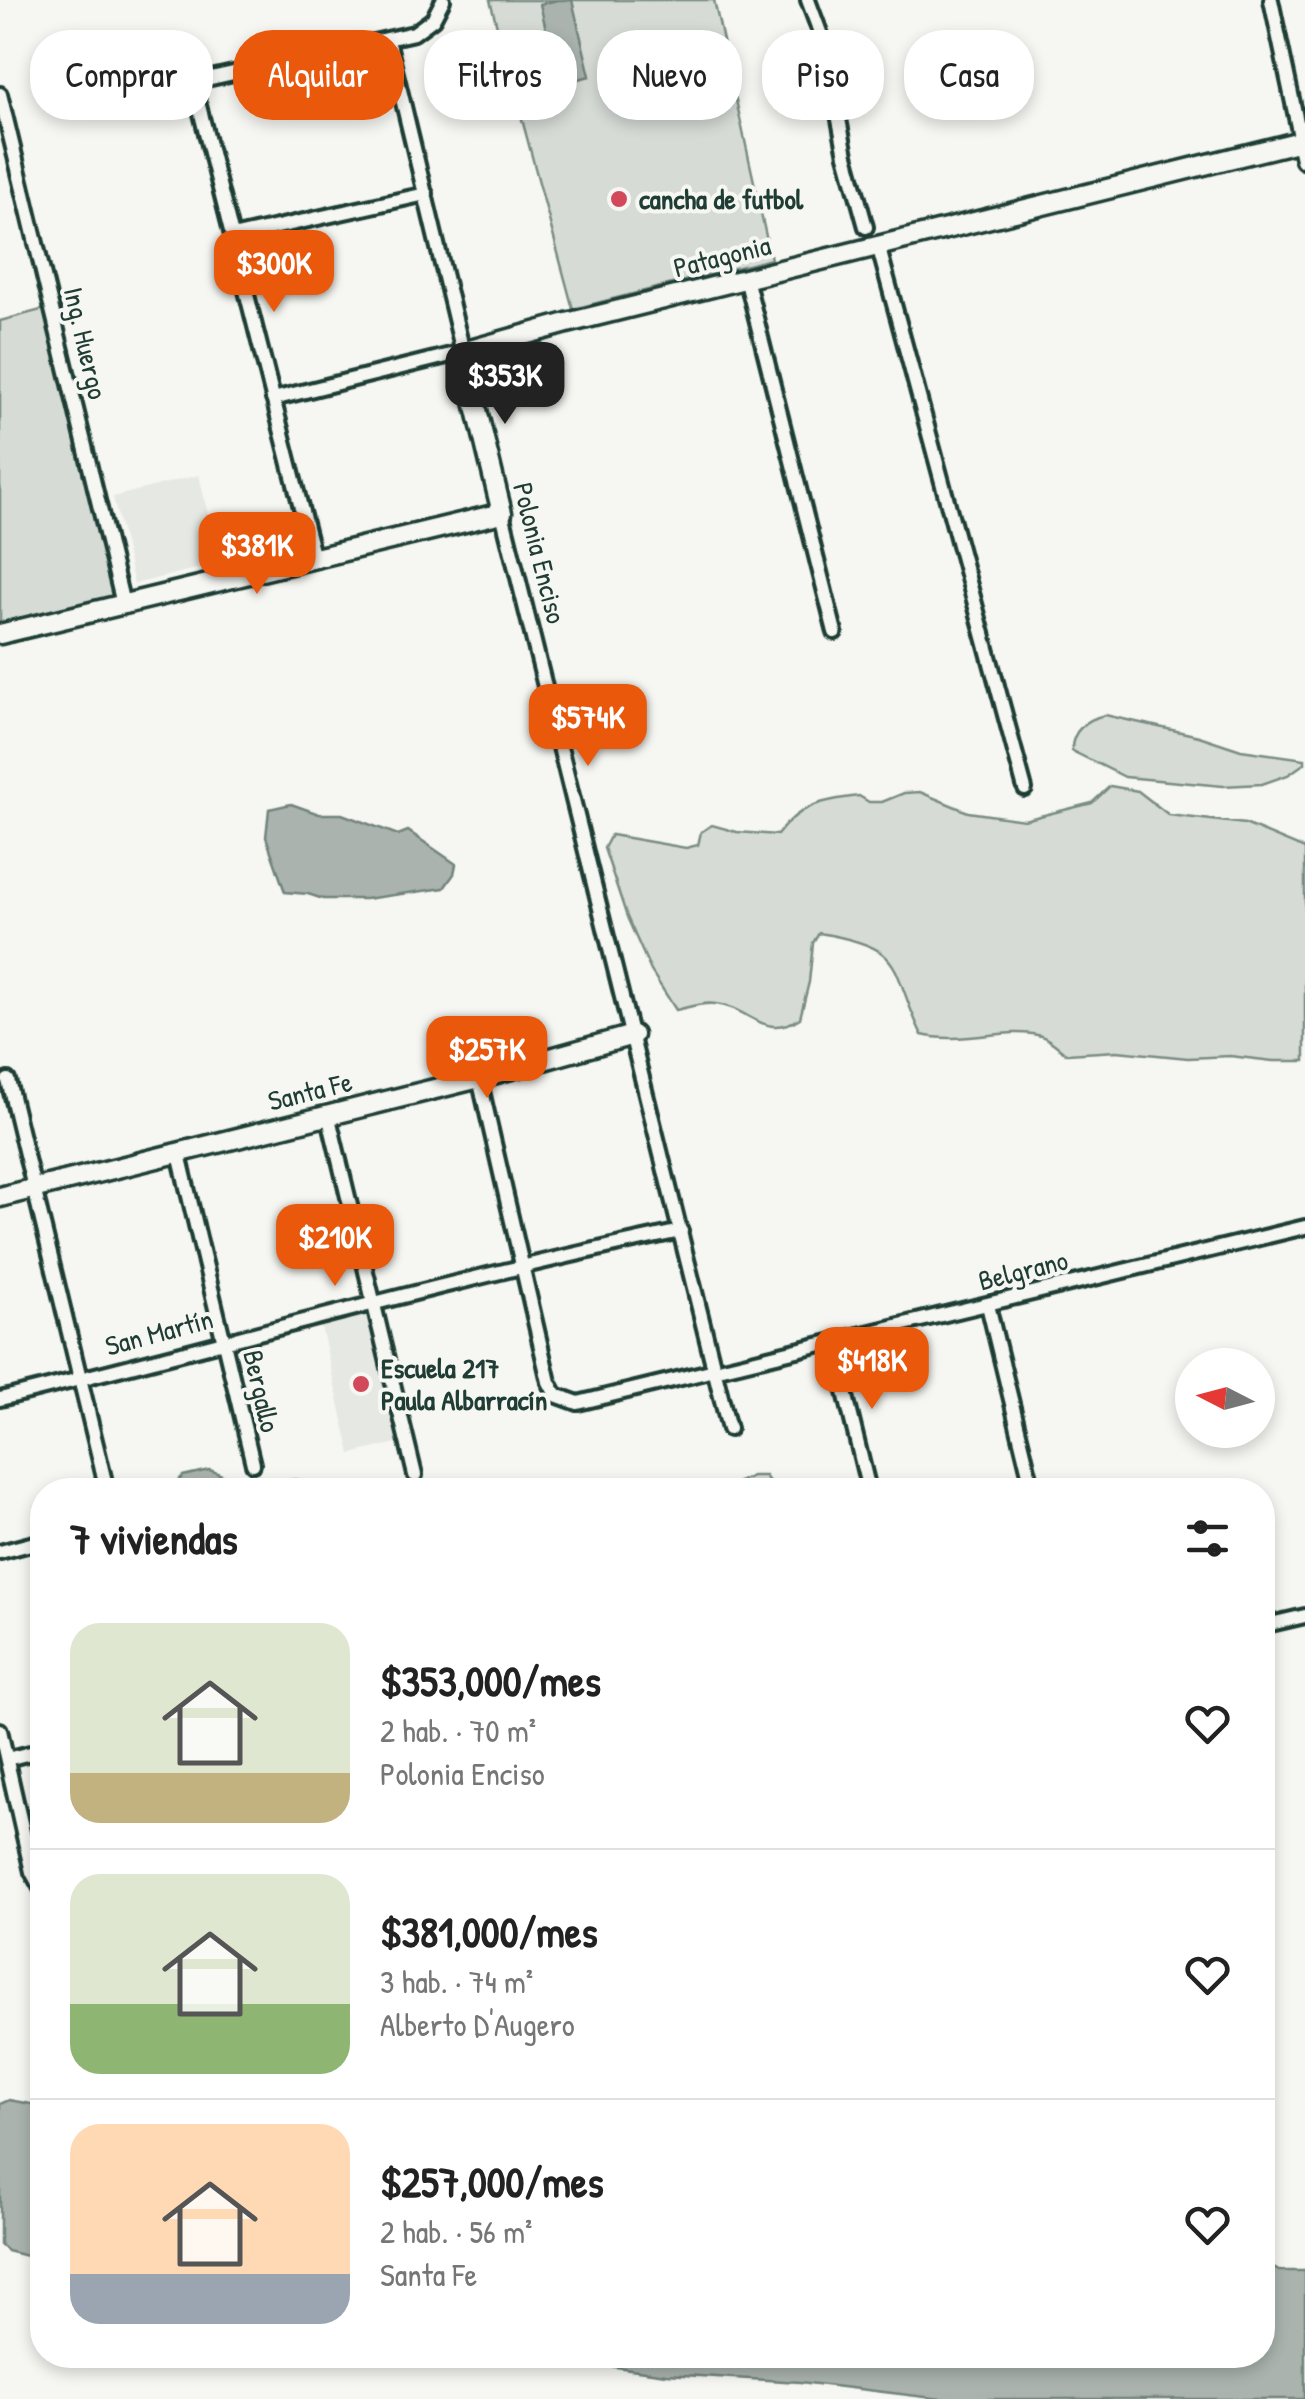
<!DOCTYPE html>
<html lang="es">
<head>
<meta charset="utf-8">
<style>
	body { margin:0; font-family:"Patrick Hand",sans-serif; background:#f6f6f6; color:#222; height:100vh; display:flex; flex-direction:column; font-size:38px; white-space:nowrap }
	* { box-sizing:border-box; margin:0 }
	p { font-size:32px; color:#767676 }
	.icon { flex:none; width:55px; height:55px; fill:none; stroke:currentColor; stroke-width:2; stroke-linecap:round; stroke-linejoin:round }
	.map { position:relative; flex:1; overflow:hidden }
	.sheet { position:absolute; left:30px; top:1478px; width:1245px; height:890px; display:flex; flex-direction:column; background:#fff; border-radius:40px; box-shadow:0 5px 15px #0003 }
	.sheet>* { flex:none }
	.guide { position:absolute; left:30px; top:30px; width:1245px; height:90px; display:flex; gap:20px }
	.needle { width:65px; rotate:276deg }
	.controls { position:absolute; left:1175px; top:1348px; display:grid; gap:20px }
	.controls a { display:grid; place-items:center; width:100px; height:100px; border-radius:50%; background:#fff; box-shadow:0 5px 15px #0003; font-size:50px }
	.price { position:absolute; translate:-50% -85px; padding:0 22px; border-radius:20px; background:#ea580c; color:#fff; font-size:32px; line-height:65px; filter:drop-shadow(0 2px 5px #0008) }
	.price::after { content:''; position:absolute; left:50%; top:60px; width:30px; height:22px; margin-left:-15px; background:inherit; clip-path:polygon(0 0,100% 0,50% 100%) }
	.price.on { background:#222; color:#fff }
	ul { padding:0; list-style:none }
	li { display:flex; align-items:center; gap:30px; height:250px; padding:0 40px }
	li+li { border-top:2px solid #e0e0e0 }
	li span { display:grid; place-items:center; flex:none; width:280px; height:200px; border-radius:30px; color:#555 }
	li>.icon { margin-inline-start:auto }
	span .icon { width:120px; height:120px; fill:#fffc; stroke-width:1 }
	li b { font-size:42px }
	h2 { display:flex; justify-content:space-between; align-items:center; height:120px; padding:0 40px; font-size:42px }
	.chip { padding:0 35px; border-radius:40px; background:#fff; box-shadow:0 5px 15px #0003; font-size:35px; line-height:90px }
	.chip.on { background:#ea580c; color:#fff }
	.map>svg:first-child { display:block }
	.built { fill:#e6e8e4 }
	.green { fill:#d6dbd6; stroke:#7a8c85; stroke-width:2.5 }
	.water { fill:#aab3ae; stroke:#72847d; stroke-width:2.5 }
	.lines { fill:none; stroke-linecap:round; stroke-linejoin:round }
	.street-casing { stroke:#1f3d34; stroke-width:20 }
	.secondary-casing { stroke:#1f3d34; stroke-width:25 }
	.street { stroke:#f6f6f2; stroke-width:12 }
	.secondary { stroke:#f6f6f2; stroke-width:18 }
	.poi-dot { fill:#d1495b; stroke:#f6f6f2; stroke-width:4 }
	.labels { text-anchor:middle; stroke-width:8; stroke-linejoin:round; paint-order:stroke }
	.poi-label { font-size:28px; font-weight:bold; fill:#1f3d34; stroke:#f6f6f2; text-anchor:start }
	.street-label { font-size:28px; fill:#1f3d34; stroke:#f6f6f2 }
</style>
</head>
<body>
<div class="map">
<svg width="1305" height="2399" viewBox="0 0 1305 2399">
	<rect width="100%" height="100%" fill="#f6f6f2"/>
	<filter id="ink" filterUnits="userSpaceOnUse"><feTurbulence type="fractalNoise" baseFrequency=".01" numOctaves="2"/><feDisplacementMap in="SourceGraphic" scale="20" xChannelSelector="R" yChannelSelector="G"/><feConvolveMatrix kernelMatrix="1 2 1 2 8 2 1 2 1" color-interpolation-filters="sRGB"/></filter>
	<g filter="url(#ink)">
		<!-- built -->
		<path class="built" d="M199,475L219,563L134,584L113,497Z
			M370,1315L401,1442L351,1454L321,1327Z"/>
		<!-- green -->
		<path class="green" d="M490,0H714L771,259L573,309Z
			M52,307L123,604L0,634V321Z
			M1105,715L1199,736L1241,750L1305,759V763L1288,775L1262,784L1223,786L1125,777L1072,751C1071,731 1087,719 1105,715Z
			M1110,786L1138,791L1169,815L1245,824L1305,849V1061H1273L1230,1056L1188,1058L1117,1051L1067,1054C1059,1048 1050,1039 1041,1036C1009,1026 962,1045 922,1035C888,966 910,948 819,933L813,943L809,982L800,1018C764,1041 750,1008 716,1004C703,1002 689,1007 676,1010L651,971L627,917L604,848L611,835L686,848L698,845L701,832L712,825L737,832L777,835C799,805 823,800 859,796L869,802H882L904,793L920,792L968,812L1024,820L1092,803Z
			M752,1476H765L775,1490H721Z"/>
		<!-- water -->
		<path class="water" d="M558,0H572L590,76L559,84L540,4Z
			M291,804L319,814H342L398,835L408,831L456,864L454,874L444,888L365,899H323L308,894L285,892L266,837L269,809Z
			M209,1470C224,1474 240,1487 255,1487C290,1487 283,1468 323,1490H170L183,1476Z
			M9,2100L42,2106V2158L34,2169L39,2176C32,2188 30,2196 35,2209L42,2210V2260L7,2251L0,2245V2104Z
			M1263,2262L1279,2271H1305V2399H942L800,2382L666,2374L530,2355H1262Z"/>
		<g class="lines">
			<!-- street casing -->
			<g class="street-casing">
				<path id="street" d="M808,0L824,43L846,155L866,227
					M1271,0L1301,141
					M0,94L123,604
					M232,237L426,194
					M878,245L1025,789
					M746,278L835,632
					M273,399L463,352L388,40
					M502,513L729,1429
					M314,559L193,82L414,33L433,19L443,0
					M479,1078L549,1382L556,1395L578,1403L1305,1227
					M8,1080L107,1490
					M328,1114L415,1475
					M179,1154L253,1464
					M988,1305L1033,1490
					M833,1343L869,1490
					M0,1399C227,1343 452,1279 681,1231
					M0,1552L42,1541
					M1262,1626L1305,1616
					M0,1730L32,1872L42,1890
					M7,1759L42,1750"/>
			</g>
			<!-- secondary casing -->
			<g class="secondary-casing">
				<path id="secondary" d="M0,634L502,513L463,352L567,323L1301,141L1305,159
					M0,1197L479,1078L633,1035"/>
			</g>
			<!-- street -->
			<use href="#street" class="street"/>
			<!-- secondary -->
			<use href="#secondary" class="secondary"/>
		</g>
	</g>
	<!-- markers -->
	<g class="poi-dot">
		<circle cx="619" cy="199" r="10"/>
		<circle cx="361" cy="1384" r="10"/>
	</g>
	<g class="labels">
		<!-- poi labels -->
		<g class="poi-label">
			<text x="639" y="209">cancha de futbol</text>
			<text x="381" y="1378">Escuela 217<tspan x="381" dy="32">Paula Albarracín</tspan></text>
		</g>
		<!-- street labels -->
		<g class="street-label">
			<text transform="translate(722 256) rotate(-14)" y="10">Patagonia</text>
			<text transform="translate(86 343) rotate(77)" y="10">Ing. Huergo</text>
			<text transform="translate(540 553) rotate(76)" y="10">Polonia Enciso</text>
			<text transform="translate(310 1091) rotate(-14)" y="10">Santa Fe</text>
			<text transform="translate(1023 1270) rotate(-14)" y="10">Belgrano</text>
			<text transform="translate(159 1332) rotate(-15)" y="10">San Martín</text>
			<text transform="translate(262 1391) rotate(77)" y="10">Bergallo</text>
		</g>
	</g>
</svg>
<div class="controls">
<a><svg class="needle" viewBox="-14 -14 28 28"><path d="M0-13l5 13h-10z" fill="#e53935"/><path d="M0 13l5-13h-10z" fill="#767676"/></svg></a>
</div>
<b class="price" style="left:274px;top:315px">$300K</b>
<b class="price on" style="left:505px;top:427px">$353K</b>
<b class="price" style="left:257px;top:597px">$381K</b>
<b class="price" style="left:588px;top:769px">$574K</b>
<b class="price" style="left:487px;top:1101px">$257K</b>
<b class="price" style="left:335px;top:1289px">$210K</b>
<b class="price" style="left:872px;top:1412px">$418K</b>
<div class="guide">
<a class="chip">Comprar</a>
<a class="chip on">Alquilar</a>
<a class="chip">Filtros</a>
<a class="chip">Nuevo</a>
<a class="chip">Piso</a>
<a class="chip">Casa</a>
</div>
<section class="sheet">
<h2>7 viviendas<svg class="icon" aria-label="filters" viewBox="0 0 24 24"><path d="M4 7h16M4 17h16"/><circle cx="9" cy="7" r="2"/><circle cx="15" cy="17" r="2"/></svg></h2>
<ul>
<li><span style="background:linear-gradient(#dfe7d0 75%,#c2b280 0)"><svg class="icon" aria-label="home" viewBox="0 0 24 24"><path d="M3 11l9-7 9 7M6 9v11h12V9"/></svg></span><div><b>$353,000/mes</b><p>2 hab. · 70 m²</p><p>Polonia Enciso</p></div><svg class="icon" aria-label="heart" viewBox="0 0 24 24"><path d="M12 20l-8-8c-3-5 5-10 8-4 3-6 11-1 8 4z"/></svg></li>
<li><span style="background:linear-gradient(#dfe7d0 65%,#8fb573 0)"><svg class="icon" aria-label="home" viewBox="0 0 24 24"><path d="M3 11l9-7 9 7M6 9v11h12V9"/></svg></span><div><b>$381,000/mes</b><p>3 hab. · 74 m²</p><p>Alberto D'Augero</p></div><svg class="icon" aria-label="heart" viewBox="0 0 24 24"><path d="M12 20l-8-8c-3-5 5-10 8-4 3-6 11-1 8 4z"/></svg></li>
<li><span style="background:linear-gradient(#ffd9b3 75%,#9aa5b1 0)"><svg class="icon" aria-label="home" viewBox="0 0 24 24"><path d="M3 11l9-7 9 7M6 9v11h12V9"/></svg></span><div><b>$257,000/mes</b><p>2 hab. · 56 m²</p><p>Santa Fe</p></div><svg class="icon" aria-label="heart" viewBox="0 0 24 24"><path d="M12 20l-8-8c-3-5 5-10 8-4 3-6 11-1 8 4z"/></svg></li>
</ul>
</section>
</div>
</body>
</html>
